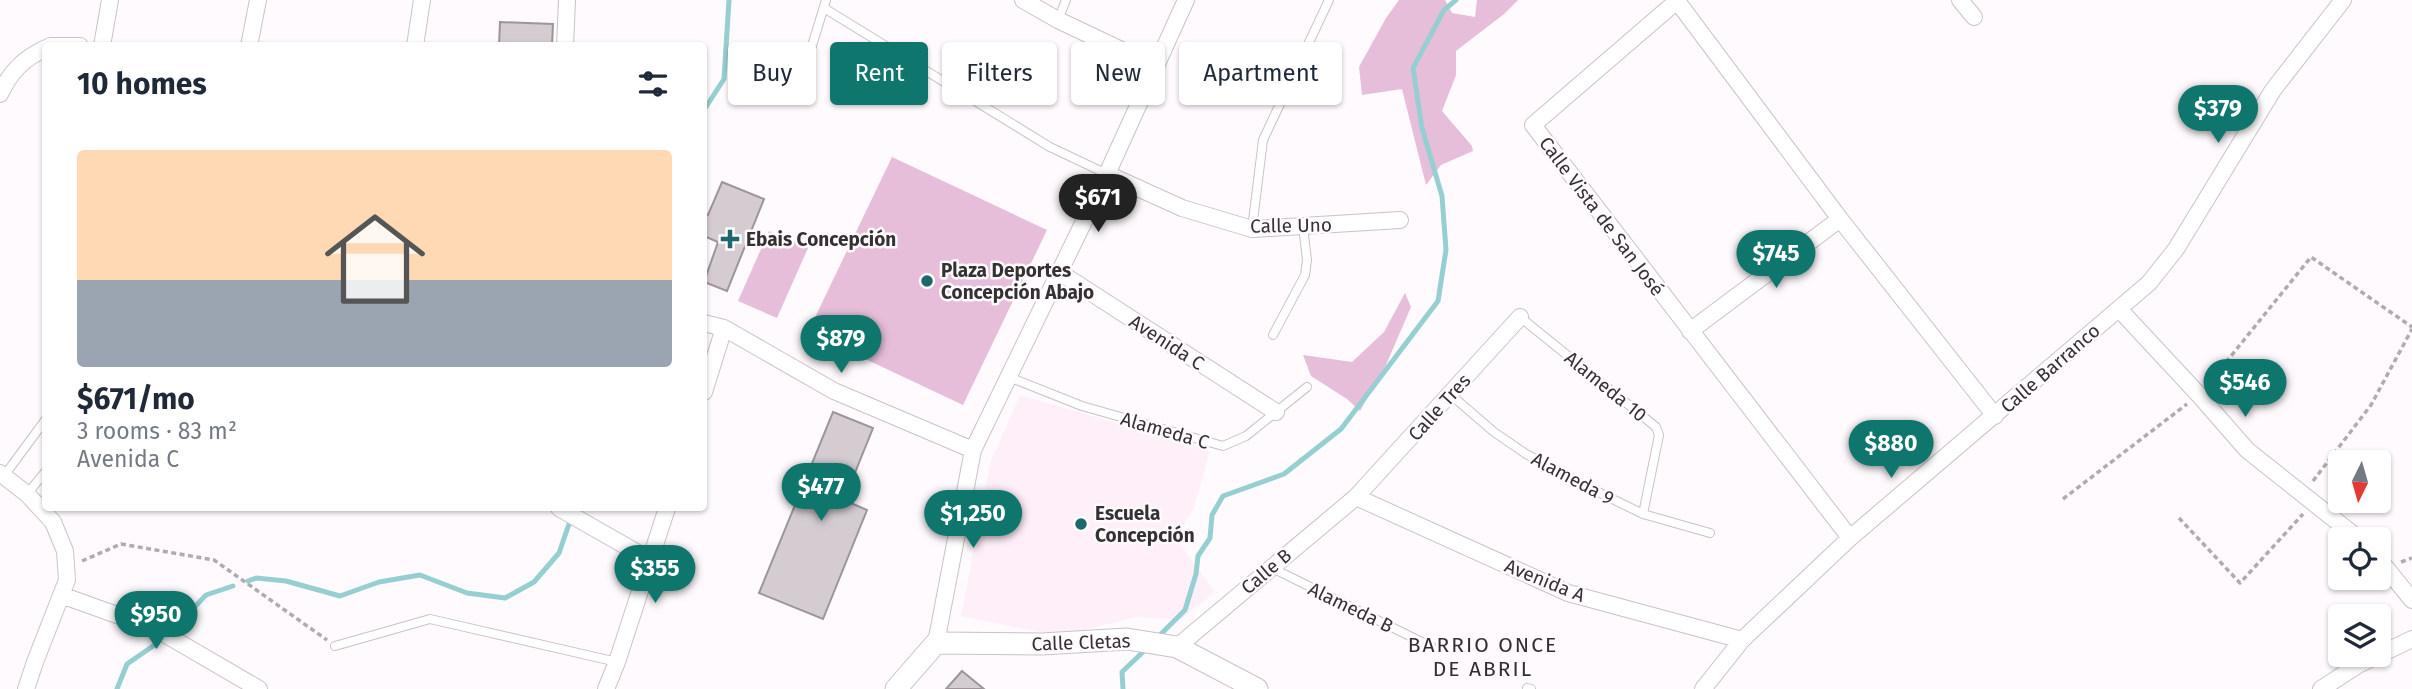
<!DOCTYPE html>
<html lang="en">
<head>
<meta charset="utf-8">
<style>
	body { margin:0; font-family:"Fira Sans",sans-serif; background:#f2f2f3; color:#1f2937; height:100vh; display:flex; flex-direction:column; font-size:26px; white-space:nowrap }
	* { box-sizing:border-box; margin:0 }
	p { font-size:23px; color:#747a83 }
	.icon { flex:none; width:38px; height:38px; fill:none; stroke:currentColor; stroke-width:2; stroke-linecap:round; stroke-linejoin:round }
	.map { position:relative; flex:1; overflow:hidden }
	.drawer { position:absolute; left:42px; top:42px; width:665px; height:469px; display:flex; flex-direction:column; background:#fff; border-radius:7px; box-shadow:0 2px 5px #0004 }
	.drawer>* { flex:none }
	.banner { position:absolute; left:728px; top:42px; width:665px; height:63px; display:flex; gap:14px }
	.needle { width:46px; rotate:185deg }
	.buttons { position:absolute; left:2328px; top:450px; display:grid; gap:14px }
	.buttons a { display:grid; place-items:center; width:63px; height:63px; border-radius:7px; background:#fff; box-shadow:0 2px 5px #0004; font-size:35px }
	.price { position:absolute; translate:-50% -60px; padding:0 16px; border-radius:24px; background:#0f766e; color:#fff; font-size:23px; line-height:46px; filter:drop-shadow(0 2px 4px #0008) }
	.price::after { content:''; position:absolute; left:50%; top:42px; width:21px; height:16px; margin-left:-10px; background:inherit; clip-path:polygon(0 0,100% 0,50% 100%) }
	.price.selected { background:#222; color:#fff }
	ul { padding:0; list-style:none }
	li { display:grid; align-content:center; gap:14px; height:371px; padding:0 35px }
	li span { display:grid; place-items:center; height:217px; border-radius:7px; color:#555 }
	li>.icon { margin-inline-start:auto }
	span .icon { width:126px; height:126px; fill:#fffc; stroke-width:1 }
	li b { font-size:30px }
	h2 { display:flex; justify-content:space-between; align-items:center; height:84px; padding:0 35px; font-size:30px }
	.pill { padding:0 24px; border-radius:7px; background:#fff; box-shadow:0 2px 5px #0004; font-size:24px; line-height:63px }
	.pill.selected { background:#0f766e; color:#fff }
	.map>svg:first-child { display:block }
	.built { fill:#ffeff9 }
	.green { fill:#e7bed9 }
	.lines { fill:none; stroke-linecap:round; stroke-linejoin:round }
	.stream { stroke:#95cfd1; stroke-width:5 }
	.building { fill:#d4ccd1; stroke:#9d959a; stroke-width:2 }
	.service-casing { stroke:#cac2c7; stroke-width:10 }
	.minor-casing { stroke:#cac2c7; stroke-width:18 }
	.tertiary-casing { stroke:#cac2c7; stroke-width:23 }
	.path { stroke:#b0abae; stroke-width:3.5; stroke-dasharray:5 3.5; stroke-linecap:butt }
	.service { stroke:#fff; stroke-width:8 }
	.minor { stroke:#fff; stroke-width:16 }
	.tertiary { stroke:#fff; stroke-width:21 }
	.poi-dot { fill:#1b696c; stroke:#fffafd; stroke-width:2.5 }
	.labels { text-anchor:middle; stroke-width:5; stroke-linejoin:round; paint-order:stroke }
	.street-label { font-size:19px; fill:#343133; stroke:#fffafd }
	.poi-label { font-size:19px; font-weight:bold; fill:#343133; stroke:#fffafd; text-anchor:start }
	.neighbourhood-label { font-size:21px; letter-spacing:2px; fill:#342e32; stroke:#fffafd }
</style>
</head>
<body>
<div class="map">
<svg width="2412" height="689" viewBox="0 0 2412 689">
	<rect width="100%" height="100%" fill="#fffafd"/>
	<!-- built -->
	<path class="built" d="M1020,395L1210,451L1193,510L1175,537L1215,592L1180,620L1135,617L1060,636L961,616L991,461Z"/>
	<!-- green -->
	<path class="green" d="M1399,0H1445L1452,13L1475,17L1477,0H1518L1504,14L1456,51V75L1442,111L1472,146L1473,151L1441,165L1426,185L1402,89L1362,95L1359,67L1386,18Z
		M892,157L1047,230L963,405L808,332Z
		M769,231L808,248L777,318L738,301Z
		M1405,293L1411,307L1386,365L1360,411L1347,399L1311,376L1303,355L1352,362L1384,332Z"/>
	<g class="lines">
		<!-- stream -->
		<path class="stream" d="M704,110L724,79L729,0
			M248,581L256,578L286,581L340,596L379,582L420,575L467,593L505,598L534,582L559,553L569,524
			M174,629L206,595L233,586
			M1158,637L1185,610L1196,574L1198,556L1210,538L1212,515L1223,496L1284,474L1341,429L1438,301L1446,250L1442,196L1422,128L1413,68L1444,10L1456,0
			M117,689L127,664L156,644
			M1123,689L1122,672L1146,649"/>
	</g>
	<!-- building -->
	<path class="building" d="M500,22L553,24L552,46H499Z
		M722,182L764,199L727,291L704,282L718,242L704,236V213L708,215Z
		M833,412L873,428L844,500L867,510L823,619L759,593Z
		M962,671L984,689H946Z"/>
	<g class="lines">
		<!-- service casing -->
		<g class="service-casing">
			<path id="service" d="M824,8L1050,147L1107,174
				M1058,20L1066,0
				M807,62L826,0
				M1252,229L1263,140L1329,0
				M1520,317L1656,427L1659,435L1643,514
				M1273,335L1305,275L1307,260L1303,226
				M1009,377L1082,406L1223,446L1246,436L1307,387
				M1451,395L1494,432L1526,454L1590,488L1643,514L1710,533
				M4,476L46,419
				M27,494L46,471
				M1272,568L1432,647
				M335,646L430,619L617,662
				M1527,688L1531,689"/>
		</g>
		<!-- minor casing -->
		<g class="minor-casing">
			<path id="minor" d="M1023,0L1058,20L1155,66
				M1960,0L1974,17
				M50,46H80
				M102,46L110,0
				M249,46L258,0
				M415,46L422,0
				M565,46L567,0
				M0,94C11,71 23,59 46,48
				M1107,174L1182,208L1252,229L1400,220
				M1059,272L1276,412
				M2119,309L2199,395L2247,450L2359,539
				M704,323L724,328L834,391L973,450
				M1690,331L1840,219
				M704,392L724,328
				M0,473L27,494L53,522L65,551L67,580L35,662L26,689
				M1356,497L1568,593L1742,640
				M559,508L650,560
				M1850,538L1533,125L1677,1L1840,219L1995,416
				M2378,558L2412,600
				M61,595L156,629L259,689
				M936,643L973,450L1107,174L1186,0
				M1177,647L1356,497L1520,317
				M606,689L617,662L667,508
				M1703,689L1742,640L1850,538L2149,283L2176,249L2273,90L2343,0
				M2321,689L2358,665L2412,639"/>
		</g>
		<!-- tertiary casing -->
		<g class="tertiary-casing">
			<path id="tertiary" d="M896,689L936,643L1042,644L1127,639L1177,647L1257,689"/>
		</g>
		<!-- path -->
		<path class="path" d="M2210,382L2311,257L2412,327
			M2313,481L2371,405L2412,329
			M2063,499L2187,404
			M2179,518L2240,583L2303,514
			M82,561L121,544L214,560L327,640
			M2401,562L2412,558"/>
		<!-- service -->
		<use href="#service" class="service"/>
		<!-- minor -->
		<use href="#minor" class="minor"/>
		<!-- tertiary -->
		<use href="#tertiary" class="tertiary"/>
	</g>
	<!-- markers -->
	<g class="poi-dot">
		<path d="M726.5 228.5h7v7h7v7h-7v7h-7v-7h-7v-7h7z"/>
		<circle cx="927" cy="281" r="7"/>
		<circle cx="1081" cy="524" r="7"/>
	</g>
	<g class="labels">
		<!-- street labels -->
		<g class="street-label">
			<text transform="translate(1602 216) rotate(53)" y="7">Calle Vista de San José</text>
			<text transform="translate(1291 225) rotate(-1)" y="7">Calle Uno</text>
			<text transform="translate(1167 342) rotate(33)" y="7">Avenida C</text>
			<text transform="translate(2050 368) rotate(-41)" y="7">Calle Barranco</text>
			<text transform="translate(1606 386) rotate(39)" y="7">Alameda 10</text>
			<text transform="translate(1439 407) rotate(-48)" y="7">Calle Tres</text>
			<text transform="translate(1165 430) rotate(16)" y="7">Alameda C</text>
			<text transform="translate(1573 478) rotate(28)" y="7">Alameda 9</text>
			<text transform="translate(1266 571) rotate(-40)" y="7">Calle B</text>
			<text transform="translate(1545 580) rotate(22)" y="7">Avenida A</text>
			<text transform="translate(1351 607) rotate(26)" y="7">Alameda B</text>
			<text transform="translate(1081 642) rotate(-2)" y="7">Calle Cletas</text>
		</g>
		<!-- poi labels -->
		<g class="poi-label">
			<text x="746" y="246">Ebais Concepción</text>
			<text x="941" y="277">Plaza Deportes<tspan x="941" dy="22">Concepción Abajo</tspan></text>
			<text x="1095" y="520">Escuela<tspan x="1095" dy="22">Concepción</tspan></text>
		</g>
		<!-- neighbourhood labels -->
		<g class="neighbourhood-label">
			<text x="1483" y="652">BARRIO ONCE<tspan x="1483" dy="24">DE ABRIL</tspan></text>
		</g>
	</g>
</svg>
<div class="buttons">
<a><svg class="needle" viewBox="-14 -14 28 28"><path d="M0-13l5 13h-10z" fill="#e53935"/><path d="M0 13l5-13h-10z" fill="#747a83"/></svg></a>
<a><svg class="icon" aria-label="locate" viewBox="0 0 24 24"><circle cx="12" cy="12" r="6"/><path d="M12 2v4M12 18v4M2 12h4M18 12h4"/></svg></a>
<a><svg class="icon" aria-label="layers" viewBox="0 0 24 24"><path d="M12 4l9 5-9 5-9-5zM3 14l9 5 9-5"/></svg></a>
</div>
<b class="price" style="left:2218px;top:145px">$379</b>
<b class="price selected" style="left:1098px;top:234px">$671</b>
<b class="price" style="left:1776px;top:290px">$745</b>
<b class="price" style="left:841px;top:375px">$879</b>
<b class="price" style="left:2245px;top:419px">$546</b>
<b class="price" style="left:1891px;top:480px">$880</b>
<b class="price" style="left:821px;top:523px">$477</b>
<b class="price" style="left:973px;top:550px">$1,250</b>
<b class="price" style="left:655px;top:605px">$355</b>
<b class="price" style="left:156px;top:651px">$950</b>
<div class="banner">
<a class="pill">Buy</a>
<a class="pill selected">Rent</a>
<a class="pill">Filters</a>
<a class="pill">New</a>
<a class="pill">Apartment</a>
</div>
<section class="drawer">
<h2>10 homes<svg class="icon" aria-label="filters" viewBox="0 0 24 24"><path d="M4 7h16M4 17h16"/><circle cx="9" cy="7" r="2"/><circle cx="15" cy="17" r="2"/></svg></h2>
<ul>
<li><span style="background:linear-gradient(#ffd9b3 60%,#9aa5b1 0)"><svg class="icon" aria-label="home" viewBox="0 0 24 24"><path d="M3 11l9-7 9 7M6 9v11h12V9"/></svg></span><div><b>$671/mo</b><p>3 rooms · 83 m²</p><p>Avenida C</p></div></li>
</ul>
</section>
</div>
</body>
</html>
